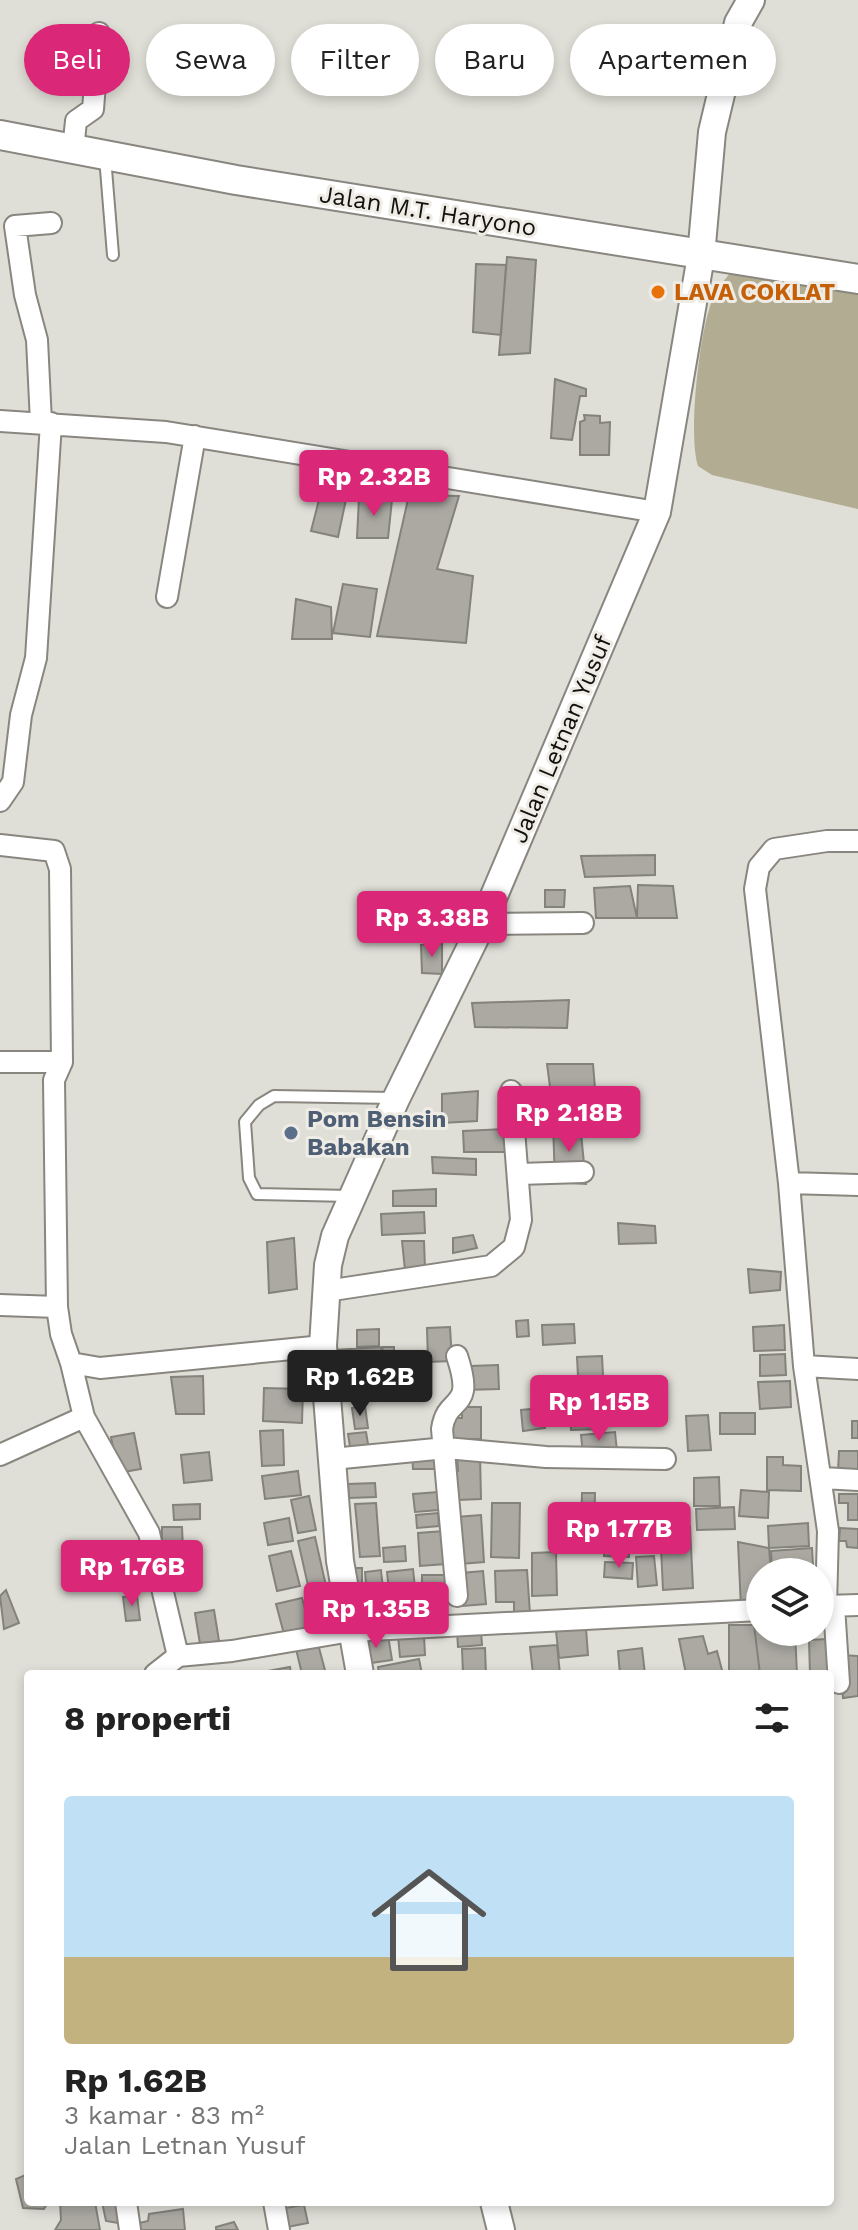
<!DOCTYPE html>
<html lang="id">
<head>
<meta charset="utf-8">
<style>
	body { margin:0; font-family:"Work Sans",sans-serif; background:#f6f6f6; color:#222; height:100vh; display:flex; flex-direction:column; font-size:30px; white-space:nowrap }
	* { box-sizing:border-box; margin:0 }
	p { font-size:26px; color:#767676 }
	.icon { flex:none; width:44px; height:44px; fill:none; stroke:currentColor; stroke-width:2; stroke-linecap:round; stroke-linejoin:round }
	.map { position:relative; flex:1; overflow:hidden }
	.sheet { position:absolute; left:24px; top:1670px; width:810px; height:536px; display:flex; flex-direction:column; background:#fff; border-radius:8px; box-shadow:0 4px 12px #0003 }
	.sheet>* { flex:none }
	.guide { position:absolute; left:24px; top:24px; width:810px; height:72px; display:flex; gap:16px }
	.controls { position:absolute; left:746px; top:1558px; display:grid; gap:16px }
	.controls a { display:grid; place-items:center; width:88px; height:88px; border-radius:50%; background:#fff; box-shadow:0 4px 12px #0003; font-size:40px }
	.price { position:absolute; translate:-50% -68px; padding:0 18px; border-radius:8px; background:#db2777; color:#fff; font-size:26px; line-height:52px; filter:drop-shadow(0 2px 4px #0008) }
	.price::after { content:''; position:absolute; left:50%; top:48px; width:24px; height:18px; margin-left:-12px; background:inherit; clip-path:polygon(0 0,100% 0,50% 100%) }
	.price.current { background:#222; color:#fff }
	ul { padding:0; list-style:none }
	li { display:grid; align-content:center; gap:16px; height:424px; padding:0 40px }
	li+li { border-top:2px solid #e0e0e0 }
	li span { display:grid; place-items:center; height:248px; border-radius:8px; color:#555 }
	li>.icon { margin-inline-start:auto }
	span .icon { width:144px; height:144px; fill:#fffc; stroke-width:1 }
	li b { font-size:34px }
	h2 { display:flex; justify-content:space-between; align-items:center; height:96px; padding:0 40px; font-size:34px }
	.pill { padding:0 28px; border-radius:36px; background:#fff; box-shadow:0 4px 12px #0003; font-size:28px; line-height:72px }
	.pill.current { background:#db2777; color:#fff }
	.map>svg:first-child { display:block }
	.green { fill:#b2ac93 }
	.building { fill:#aba9a2; stroke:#83827b; stroke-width:2 }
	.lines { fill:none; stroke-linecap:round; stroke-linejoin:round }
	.service-casing { stroke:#88867f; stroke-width:14 }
	.minor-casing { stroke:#88867f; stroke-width:24 }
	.tertiary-casing { stroke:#88867f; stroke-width:30 }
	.secondary-casing { stroke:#88867f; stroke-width:32 }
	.service { stroke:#fff; stroke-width:10 }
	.minor { stroke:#fff; stroke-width:20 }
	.tertiary { stroke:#fff; stroke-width:26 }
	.secondary { stroke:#fff; stroke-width:28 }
	.food-dot { fill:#e8710a; stroke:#eeece4; stroke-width:3 }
	.service-dot { fill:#5c6f8a; stroke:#eeece4; stroke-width:3 }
	.labels { text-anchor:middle; stroke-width:6; stroke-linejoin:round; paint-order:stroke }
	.street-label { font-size:24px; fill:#12110e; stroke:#eeece4 }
	.food-label { font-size:24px; font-weight:bold; fill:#c56008; stroke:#eeece4; text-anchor:start }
	.service-label { font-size:24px; font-weight:bold; fill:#4e5e75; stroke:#eeece4; text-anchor:start }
</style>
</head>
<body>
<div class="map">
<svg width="858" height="2230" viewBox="0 0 858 2230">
	<rect width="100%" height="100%" fill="#e0dfd7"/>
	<!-- green -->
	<path class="green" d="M731,272L858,282V509L712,475L698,466C688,436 699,341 709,310C713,294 721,284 731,272Z"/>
	<!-- building -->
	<path class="building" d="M507,257L536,260L530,353L499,355Z
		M476,264L506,265L501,335L473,332Z
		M555,379L586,389V396H580L572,440L551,438Z
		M584,415L600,416V423L610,422L609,455H580V422L585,420Z
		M322,488L348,490L338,537L311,531Z
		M409,495L459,496L437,569L473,576L466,643L377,636Z
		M359,497L392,500L388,538H357Z
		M343,584L377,589L370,637L333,633Z
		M296,599L331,607L332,639H292Z
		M655,855V875L585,877L581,856Z
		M638,885L673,886L677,918H637Z
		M630,886L637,918H596L594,888Z
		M545,890H565L564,907H545Z
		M442,944V974L422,973L421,945Z
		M569,1000L567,1028L475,1027L472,1003Z
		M547,1064H593L595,1088L550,1087Z
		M478,1091L477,1121L442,1123V1094Z
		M553,1123H580L586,1184L555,1182Z
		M505,1129L507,1152H464L463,1131Z
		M432,1157L476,1159V1175L433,1173Z
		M436,1189V1206H393V1191Z
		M424,1212L425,1233L382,1235L381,1214Z
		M618,1223L655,1226L656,1243L619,1244Z
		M473,1235L477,1248L453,1253V1238Z
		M294,1238L297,1289L269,1293L267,1242Z
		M402,1241H424L425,1268L405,1270Z
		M748,1269L781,1272L780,1290L750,1293Z
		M528,1320L529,1336L517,1337L516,1321Z
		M574,1324L575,1343L543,1345L542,1325Z
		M784,1325L785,1350L754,1351L753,1327Z
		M450,1327L452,1361L428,1362L427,1328Z
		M379,1329V1346L357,1347V1330Z
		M382,1347L377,1368L336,1371L334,1350Z
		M383,1347H394V1373H376Z
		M785,1354L786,1375L760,1376V1355Z
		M602,1356L604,1395L579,1396L577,1357Z
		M498,1365L499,1389L465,1390L472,1377L471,1366Z
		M393,1373L396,1396L357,1400L354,1377Z
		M203,1376L204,1414H176L171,1377Z
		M790,1381L791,1407L760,1409L758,1382Z
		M264,1388L303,1389L302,1423L263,1421Z
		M365,1406L368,1428L355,1429L352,1408Z
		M462,1407H481V1439H447V1418H462Z
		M542,1408L545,1428L523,1431L521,1410Z
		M602,1410L603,1429L571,1430L570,1411Z
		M720,1413H755V1434H720Z
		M708,1415L711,1450L688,1451L686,1416Z
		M852,1421H858V1438H852Z
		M283,1430L284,1465L262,1466L260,1431Z
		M366,1432L369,1450L351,1453L348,1434Z
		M615,1432L617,1451L583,1455L581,1435Z
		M134,1433L141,1469L118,1473L111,1437Z
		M839,1451H858V1471H838Z
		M209,1452L212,1480L184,1483L181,1455Z
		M412,1454H435L436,1469H413Z
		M480,1454L481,1499L458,1500V1486H452L451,1471H458L457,1455Z
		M767,1457H783V1465L801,1466V1491L767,1490Z
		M298,1471L301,1495L265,1499L262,1476Z
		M719,1477L720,1506H694V1478Z
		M375,1483L376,1497L349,1498L348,1484Z
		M741,1490L769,1492L768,1518L739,1516Z
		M438,1492L439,1510L415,1512L413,1494Z
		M582,1493H595L594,1534L581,1533Z
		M839,1494H858V1520H848V1503H839Z
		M309,1496L316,1530L298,1533L291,1500Z
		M376,1503L380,1556L360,1557L355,1504Z
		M492,1503H520L519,1558L491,1557Z
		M200,1504V1519L174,1520L173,1505Z
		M734,1507L735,1529L697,1530L696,1509Z
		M438,1513L439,1526L417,1528L416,1515Z
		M481,1515L484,1562L460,1564L456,1517Z
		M289,1518L293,1541L268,1545L264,1523Z
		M808,1523L809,1546L769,1548L768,1526Z
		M690,1526L693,1588L663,1590L661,1548H655L654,1527Z
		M162,1527H182L183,1549H162Z
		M840,1528L858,1529V1548L847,1547L846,1541H839Z
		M444,1531L446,1564L420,1566L418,1533Z
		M315,1537L326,1586L309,1590L298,1541Z
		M605,1541H629V1557L604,1556Z
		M738,1542L769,1548L771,1572H760V1607L741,1608Z
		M405,1546L406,1561L384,1562L383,1548Z
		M812,1548L813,1565L772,1569L771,1551Z
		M291,1551L300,1586L277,1591L269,1556Z
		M556,1552L557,1595L532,1596V1553Z
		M654,1556L657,1585L638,1587L636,1557Z
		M605,1562L633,1563L632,1579L604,1577Z
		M195,1563V1577H168L167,1564Z
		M349,1568H362V1583H350Z
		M413,1569L415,1588L389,1591L387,1572Z
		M381,1570L386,1617L369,1619L365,1572Z
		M527,1570L530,1614H514V1602H496L495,1571Z
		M483,1571L486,1604L463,1606L461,1573Z
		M422,1575H445V1613H422Z
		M6,1590L19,1623L4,1629L0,1596Z
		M137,1596L140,1620L126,1621L123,1597Z
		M355,1596H365V1620H355Z
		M302,1598L310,1627L284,1634L276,1604Z
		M415,1598L416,1618L390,1620L389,1600Z
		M214,1610L219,1641L200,1644L195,1613Z
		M729,1625H754L760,1674H729Z
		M754,1625H760V1632H795L797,1674H760Z
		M586,1628L588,1655L559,1658L556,1631Z
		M481,1631L482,1645L458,1647L457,1632Z
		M388,1635L392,1660L364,1664L360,1639Z
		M424,1635L425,1655L400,1657L398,1636Z
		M703,1636L708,1654L717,1651L723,1674H686L679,1639Z
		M827,1639L828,1674H810L809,1640Z
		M318,1644L326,1674H302L296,1649Z
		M557,1645L560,1674H533L530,1647Z
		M485,1648L486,1674H463L462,1649Z
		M642,1648L645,1674H620L618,1651Z
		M840,1655L858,1656V1696L843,1698Z
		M419,1659L422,1674H379L378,1667Z
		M290,1667L291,1674H262V1672Z
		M28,2174V2202H48L44,2209L23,2208L16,2179Z
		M60,2202H95L100,2230H55L61,2220Z
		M102,2202H122L124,2224L106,2221Z
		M304,2205L308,2223L282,2228L279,2209Z
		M183,2209L185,2230H141L139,2223L148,2221L149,2214Z
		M234,2222L238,2230H216V2227Z"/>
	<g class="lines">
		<!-- service casing -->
		<g class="service-casing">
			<path id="service" d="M105,157L113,255
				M351,1196L257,1194L249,1178L245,1122L259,1105L274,1096L394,1098"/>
		</g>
		<!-- minor casing -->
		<g class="minor-casing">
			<path id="minor" d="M73,150L76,121L93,109L99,33
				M0,421L166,432L657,512
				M41,422L37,340L25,295L15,226L51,223
				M167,597L195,436
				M0,801L13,782L21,715L36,658L51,423
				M0,845L54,851L60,869L62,1062L54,1080L57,1307L61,1334L71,1363L100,1368L323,1346
				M482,924L583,923
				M0,1062H62
				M519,1174L583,1172
				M789,1183L858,1185
				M326,1291L491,1266L514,1247L521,1220L511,1091
				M0,1305L57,1307
				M71,1363L84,1417L149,1533L178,1656L155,1674
				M804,1366L858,1369
				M0,1455L84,1417
				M332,1459L446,1448L546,1457L665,1459
				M823,1478L858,1480
				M457,1596L442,1429C447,1393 476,1413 457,1356
				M826,1606L858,1605
				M834,1606L839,1683
				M820,1607L826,1606L828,1531L804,1366L789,1183L755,889L759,867L774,849L827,841H858
				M178,1656L232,1651L351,1631L760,1610
				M126,2202L130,2230
				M274,2202L279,2230"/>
		</g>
		<!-- tertiary casing -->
		<g class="tertiary-casing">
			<path id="tertiary" d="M360,1674L340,1561L323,1346L328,1265L335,1236L396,1099L482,924L657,512L701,256L712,132L738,23L751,0
				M494,2202L501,2230"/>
		</g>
		<!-- secondary casing -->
		<g class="secondary-casing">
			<path id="secondary" d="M0,135L236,180L858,279"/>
		</g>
		<!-- service -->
		<use href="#service" class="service"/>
		<!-- minor -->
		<use href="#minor" class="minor"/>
		<!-- tertiary -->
		<use href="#tertiary" class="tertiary"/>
		<!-- secondary -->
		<use href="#secondary" class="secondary"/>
	</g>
	<!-- markers -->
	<circle class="food-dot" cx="658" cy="292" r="8"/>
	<circle class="service-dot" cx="291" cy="1133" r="8"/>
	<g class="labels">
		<!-- street labels -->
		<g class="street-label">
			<text transform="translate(428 211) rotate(9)" y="8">Jalan M.T. Haryono</text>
			<text transform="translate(561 739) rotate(-67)" y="8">Jalan Letnan Yusuf</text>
		</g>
		<!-- food labels -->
		<g class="food-label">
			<text x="674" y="300">LAVA COKLAT</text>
		</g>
		<!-- service labels -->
		<g class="service-label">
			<text x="307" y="1127">Pom Bensin<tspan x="307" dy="28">Babakan</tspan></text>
		</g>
	</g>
</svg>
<div class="controls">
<a><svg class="icon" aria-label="layers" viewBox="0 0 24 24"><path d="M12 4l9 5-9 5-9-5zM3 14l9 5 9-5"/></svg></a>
</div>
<b class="price" style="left:374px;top:518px">Rp 2.32B</b>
<b class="price" style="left:432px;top:959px">Rp 3.38B</b>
<b class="price" style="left:569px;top:1154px">Rp 2.18B</b>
<b class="price current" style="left:360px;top:1418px">Rp 1.62B</b>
<b class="price" style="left:599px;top:1443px">Rp 1.15B</b>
<b class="price" style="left:619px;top:1570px">Rp 1.77B</b>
<b class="price" style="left:132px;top:1608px">Rp 1.76B</b>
<b class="price" style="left:376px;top:1650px">Rp 1.35B</b>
<div class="guide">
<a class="pill current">Beli</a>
<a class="pill">Sewa</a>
<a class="pill">Filter</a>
<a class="pill">Baru</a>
<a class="pill">Apartemen</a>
</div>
<section class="sheet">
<h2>8 properti<svg class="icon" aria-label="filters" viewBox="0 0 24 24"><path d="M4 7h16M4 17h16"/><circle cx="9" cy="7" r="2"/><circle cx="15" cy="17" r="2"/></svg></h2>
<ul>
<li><span style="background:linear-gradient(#bfe0f5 65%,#c2b280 0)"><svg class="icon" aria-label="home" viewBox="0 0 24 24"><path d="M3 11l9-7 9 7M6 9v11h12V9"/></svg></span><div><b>Rp 1.62B</b><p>3 kamar · 83 m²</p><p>Jalan Letnan Yusuf</p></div></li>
</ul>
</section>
</div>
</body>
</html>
